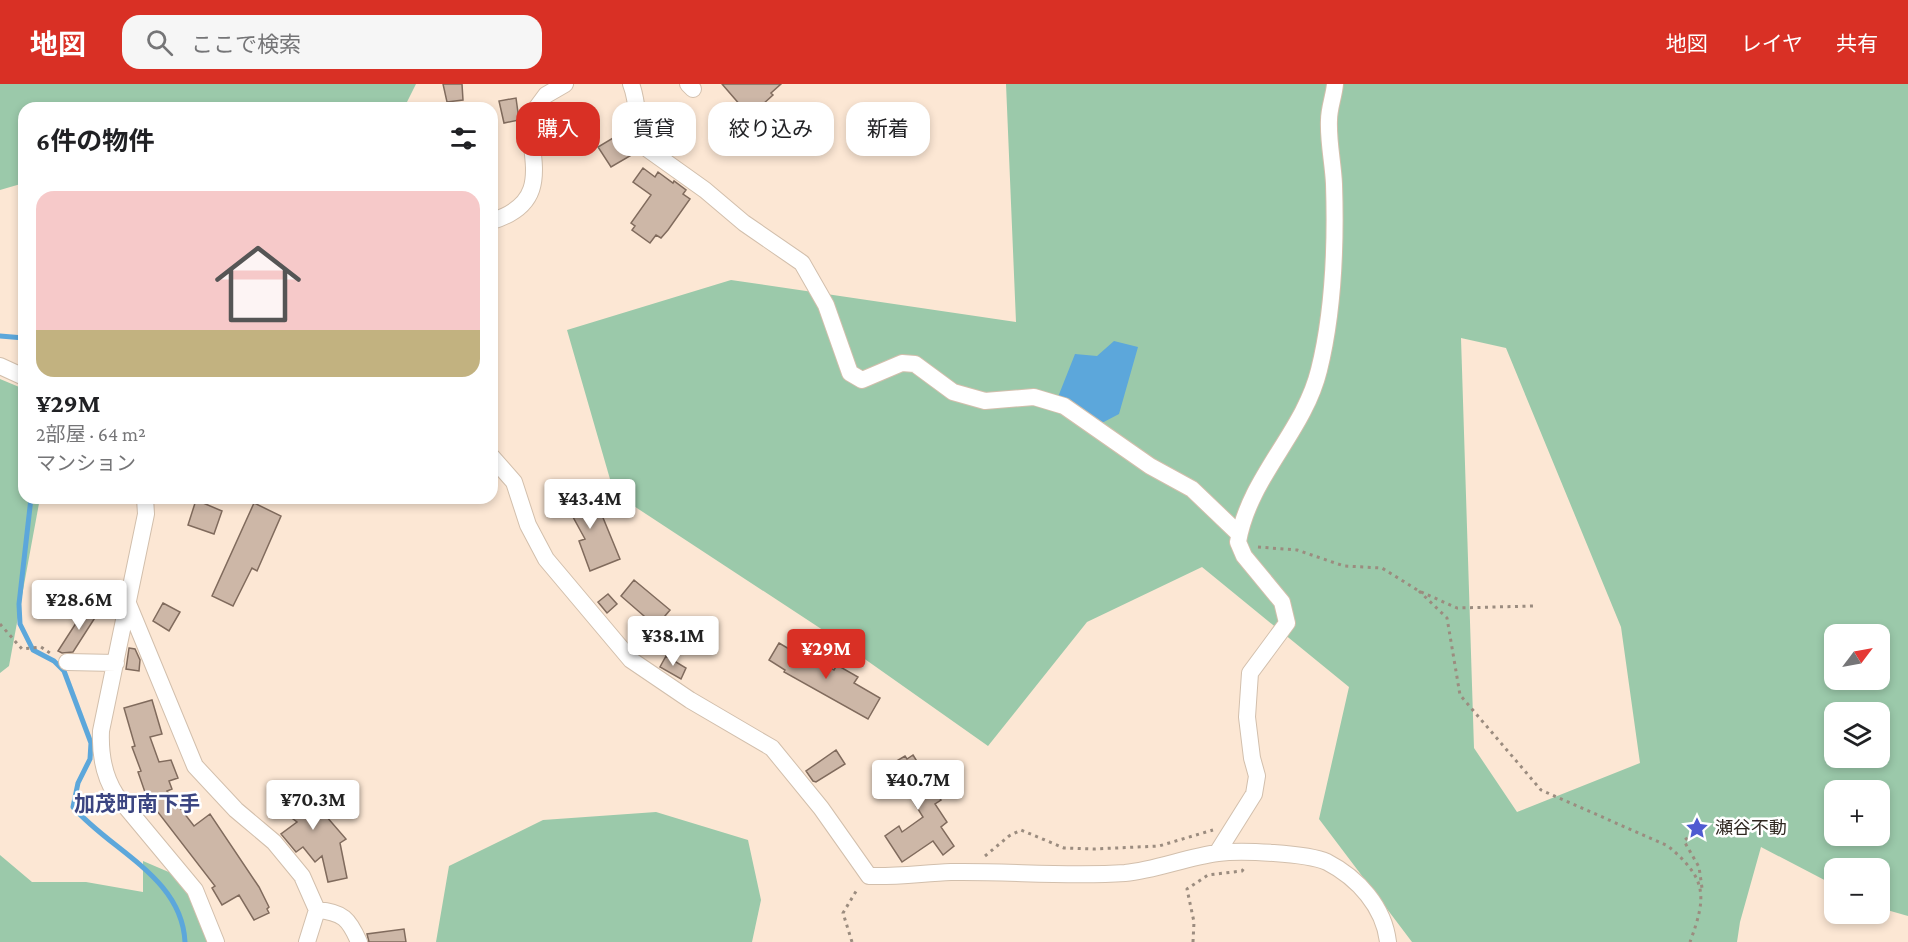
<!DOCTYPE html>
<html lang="ja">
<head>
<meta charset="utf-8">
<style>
	body { margin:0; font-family:"Crimson Pro","Noto Sans JP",serif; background:#f6f6f6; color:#202124; height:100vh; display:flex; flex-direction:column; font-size:22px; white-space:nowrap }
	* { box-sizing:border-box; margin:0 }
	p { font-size:20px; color:#757577 }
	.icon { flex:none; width:33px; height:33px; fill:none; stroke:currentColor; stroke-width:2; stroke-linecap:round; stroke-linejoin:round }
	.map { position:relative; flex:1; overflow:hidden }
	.panel { position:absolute; left:18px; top:18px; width:480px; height:402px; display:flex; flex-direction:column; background:#fff; border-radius:18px; box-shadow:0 3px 9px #0003 }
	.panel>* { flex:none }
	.top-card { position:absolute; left:516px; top:18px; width:570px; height:54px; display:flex; gap:12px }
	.needle { width:39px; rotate:58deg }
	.tools { position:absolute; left:1824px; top:540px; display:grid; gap:12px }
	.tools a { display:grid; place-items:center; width:66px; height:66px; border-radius:12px; background:#fff; box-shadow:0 3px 9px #0003; font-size:30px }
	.price { position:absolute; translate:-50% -51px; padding:0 14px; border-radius:6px; background:#fff; color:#222; font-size:20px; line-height:39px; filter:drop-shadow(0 2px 3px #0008) }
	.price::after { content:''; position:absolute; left:50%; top:36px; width:18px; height:14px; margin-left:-9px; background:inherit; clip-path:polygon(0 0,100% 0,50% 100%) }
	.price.selected { background:#d93025; color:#fff }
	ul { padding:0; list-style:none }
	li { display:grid; align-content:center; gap:12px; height:318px; padding:0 18px }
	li+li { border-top:2px solid #e0e0e0 }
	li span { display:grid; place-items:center; height:186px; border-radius:18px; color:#555 }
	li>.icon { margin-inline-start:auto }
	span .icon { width:108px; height:108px; fill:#fffc; stroke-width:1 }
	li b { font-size:26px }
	h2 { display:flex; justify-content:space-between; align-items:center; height:72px; padding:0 18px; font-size:26px }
	.pill { padding:0 21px; border-radius:18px; background:#fff; box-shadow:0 3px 9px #0003; font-size:21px; line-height:54px }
	.pill.selected { background:#d93025; color:#fff }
	header { display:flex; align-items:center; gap:36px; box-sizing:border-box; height:84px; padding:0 30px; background:#d93025; color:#fff }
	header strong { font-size:28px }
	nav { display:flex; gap:33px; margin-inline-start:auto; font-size:21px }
	.search { width:420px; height:54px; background:#f6f6f6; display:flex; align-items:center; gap:15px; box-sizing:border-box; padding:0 21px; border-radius:18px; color:#757577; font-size:22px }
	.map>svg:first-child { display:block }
	.green { fill:#9bc9aa; fill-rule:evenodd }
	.water { fill:#5ca7db }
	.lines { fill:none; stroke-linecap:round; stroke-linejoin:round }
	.stream { stroke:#5ca7db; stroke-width:5 }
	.building { fill:#cdb7a7; stroke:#806b5d; stroke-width:1.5 }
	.minor-casing { stroke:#d2bfac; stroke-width:18 }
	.path { stroke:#9b8c7f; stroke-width:3; stroke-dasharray:3 4.5; stroke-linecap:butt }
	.minor { stroke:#fff; stroke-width:16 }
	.labels { text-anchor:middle; stroke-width:5; stroke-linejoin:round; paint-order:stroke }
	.poi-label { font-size:18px; fill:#302821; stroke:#fff; text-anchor:start }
	.quarter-label { font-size:21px; font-weight:bold; fill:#3b4581; stroke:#fff }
</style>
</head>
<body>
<header>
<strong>地図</strong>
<div class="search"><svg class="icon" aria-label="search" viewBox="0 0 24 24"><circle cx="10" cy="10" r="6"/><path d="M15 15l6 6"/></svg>ここで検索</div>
<nav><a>地図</a><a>レイヤ</a><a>共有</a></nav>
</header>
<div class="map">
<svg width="1908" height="858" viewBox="0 0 1908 858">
	<rect width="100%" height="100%" fill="#fce7d4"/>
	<!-- green -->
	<path class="green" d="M0,0H416L404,24H24V99L0,106Z
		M1006,0H1908V832L1880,824V784H1834V801L1761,763L1740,838L1737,858H1412L1319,735L1349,603L1202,483L1087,538L988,662L835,554L614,409L567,246L731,196L1016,238ZM1461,254L1506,264L1621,543L1640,679L1517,728L1474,664ZM1834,550H1880V596H1834ZM1834,628H1880V674H1834ZM1834,706H1880V752H1834Z
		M0,295L24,305V414H40L9,582L0,589Z
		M656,728L748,756L761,816L752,858H436L449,782L543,736Z
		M0,771L32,798H86L143,808V777L171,789L189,810L208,858H0Z"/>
	<!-- water -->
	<path class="water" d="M1114,257L1138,263L1119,330L1098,341L1058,313L1075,270L1097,272Z"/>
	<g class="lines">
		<!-- stream -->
		<path class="stream" d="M0,252L24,254
			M31,414L19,520L20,540L33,566L54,577L64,587L91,659L90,675L78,699L73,723C111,767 182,793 185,858"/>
	</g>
	<!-- building -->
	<path class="building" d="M443,0H462L463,16L447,18Z
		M722,0H781L771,9L773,11L741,40L732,30L741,22Z
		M516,14L519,36L504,39L499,17Z
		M623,48L635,69L611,83L598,63Z
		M643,84L655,93L658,88L673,99L674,97L686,106L683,110L690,115L668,146L661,154L656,151L650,159L632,146L635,142L631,139L651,111L633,98Z
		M592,407L620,475L590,487L579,457L585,455L568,424L553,432L547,421L562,412L566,420Z
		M196,416L222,427L214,450L188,441Z
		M254,419L281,432L257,487L252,484L233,522L212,512Z
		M634,496L670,526L659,539L671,549L659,564L641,549L648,539L642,534L644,532L621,512Z
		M608,510L617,520L607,529L598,518Z
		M163,519L180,528L169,547L153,537Z
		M87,522L98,529L73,568L62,569L58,567Z
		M779,559L794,568L796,564L834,586L837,581L858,593L854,599L880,614L868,635L784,588L785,586L769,576Z
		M129,564L135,565L140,576L139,587L126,585Z
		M666,572L686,584L681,595L660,583Z
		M152,616L162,650L150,653L159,678L171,676L178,694L169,697L172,705L167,707L194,742L210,730L259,803L269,823L267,825L269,829L254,836L239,811L222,821L212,804L215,802L147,714L138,688L141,687L132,663L135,662L124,624Z
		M836,666L845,680L816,698L813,697L806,687Z
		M913,671L941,716L935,720L947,738L941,743L954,762L943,771L933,757L902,778L885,752L899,742L902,748L923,733L900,696L892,700L883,685L905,672L907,675Z
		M292,699L330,727L326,732L346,755L340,759L347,794L328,798L322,772L315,778L303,763L296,768L281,750L297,738L272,719L283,704L286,707Z
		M404,845L406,858H369L367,850Z"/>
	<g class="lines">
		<!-- minor casing -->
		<g class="minor-casing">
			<path id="minor" d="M631,0C639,20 636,40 642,61L705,106L744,139L802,179L826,221L850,289L862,296L902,279L915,280L953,308L985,317L1034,313L1064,322L1150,382L1192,405L1239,450
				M688,0L693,5
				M492,137C550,119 532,80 529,34L546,11L565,0
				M0,282L24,293
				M492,373L514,398L528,441L546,475L631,576L690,616L772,664L821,724L869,792C897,793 924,789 951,788C1009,787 1067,793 1125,789C1156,786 1187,773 1218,769C1241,766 1307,769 1327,778C1358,794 1384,823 1388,858
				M145,414L146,430L101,647C100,670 103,691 116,711L195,806L216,858
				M127,517L195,682L236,726L274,758L302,792L317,826L307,858
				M67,578L116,579
				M1217,769L1254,710L1257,692L1252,674L1247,633L1250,589L1287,539L1282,518L1244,472L1238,458C1249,393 1304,348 1319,286C1334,226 1336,161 1334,100C1333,78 1328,58 1329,36C1329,24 1334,12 1335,0
				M317,826C343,828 349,835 359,858"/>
		</g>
		<!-- path -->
		<path class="path" d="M1258,463L1297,466L1344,482L1382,484L1419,507L1457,524L1533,522
			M1419,507L1447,534L1460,611L1541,706L1668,762C1707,795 1707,812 1690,858
			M0,540L22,565L41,563L53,571
			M1693,749L1684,757L1699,783L1702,804
			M985,772L1009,752L1021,746L1064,764L1094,765L1159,762L1213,746
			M852,858L843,829L858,804
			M1193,858L1194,838L1187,805L1208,791L1242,787L1245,783"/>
		<!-- minor -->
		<use href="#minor" class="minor"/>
	</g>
	<!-- icons -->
	<defs>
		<g id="sight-bare" transform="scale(1.8)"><path d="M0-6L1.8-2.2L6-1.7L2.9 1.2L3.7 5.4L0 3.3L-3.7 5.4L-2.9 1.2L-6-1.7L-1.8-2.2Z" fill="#4f5bd1" stroke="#fff" stroke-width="2.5" paint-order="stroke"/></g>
	</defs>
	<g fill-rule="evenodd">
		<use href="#sight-bare" x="1697" y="744"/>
	</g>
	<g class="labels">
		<!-- poi labels -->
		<g class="poi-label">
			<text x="1715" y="750">瀬谷不動</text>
		</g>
		<!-- quarter labels -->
		<g class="quarter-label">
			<text x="137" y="727">加茂町南下手</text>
		</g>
	</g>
</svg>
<div class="tools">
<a><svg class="needle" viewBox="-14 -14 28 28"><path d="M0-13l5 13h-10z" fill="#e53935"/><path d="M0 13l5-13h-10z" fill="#757577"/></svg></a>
<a><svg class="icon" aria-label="layers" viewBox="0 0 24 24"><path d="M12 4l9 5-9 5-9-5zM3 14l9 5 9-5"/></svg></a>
<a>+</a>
<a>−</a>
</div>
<b class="price" style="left:590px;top:446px">¥43.4M</b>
<b class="price" style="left:79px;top:547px">¥28.6M</b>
<b class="price" style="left:673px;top:583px">¥38.1M</b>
<b class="price selected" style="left:826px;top:596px">¥29M</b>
<b class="price" style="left:918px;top:727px">¥40.7M</b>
<b class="price" style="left:313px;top:747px">¥70.3M</b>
<div class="top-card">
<a class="pill selected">購入</a>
<a class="pill">賃貸</a>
<a class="pill">絞り込み</a>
<a class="pill">新着</a>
</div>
<section class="panel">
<h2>6件の物件<svg class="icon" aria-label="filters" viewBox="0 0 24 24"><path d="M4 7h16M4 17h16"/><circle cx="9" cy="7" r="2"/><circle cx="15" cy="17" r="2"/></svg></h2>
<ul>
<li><span style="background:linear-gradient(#f6c9c9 75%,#c2b280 0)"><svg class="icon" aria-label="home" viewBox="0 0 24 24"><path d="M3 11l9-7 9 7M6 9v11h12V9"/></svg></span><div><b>¥29M</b><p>2部屋 · 64 m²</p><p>マンション</p></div></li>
</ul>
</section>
</div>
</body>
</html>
